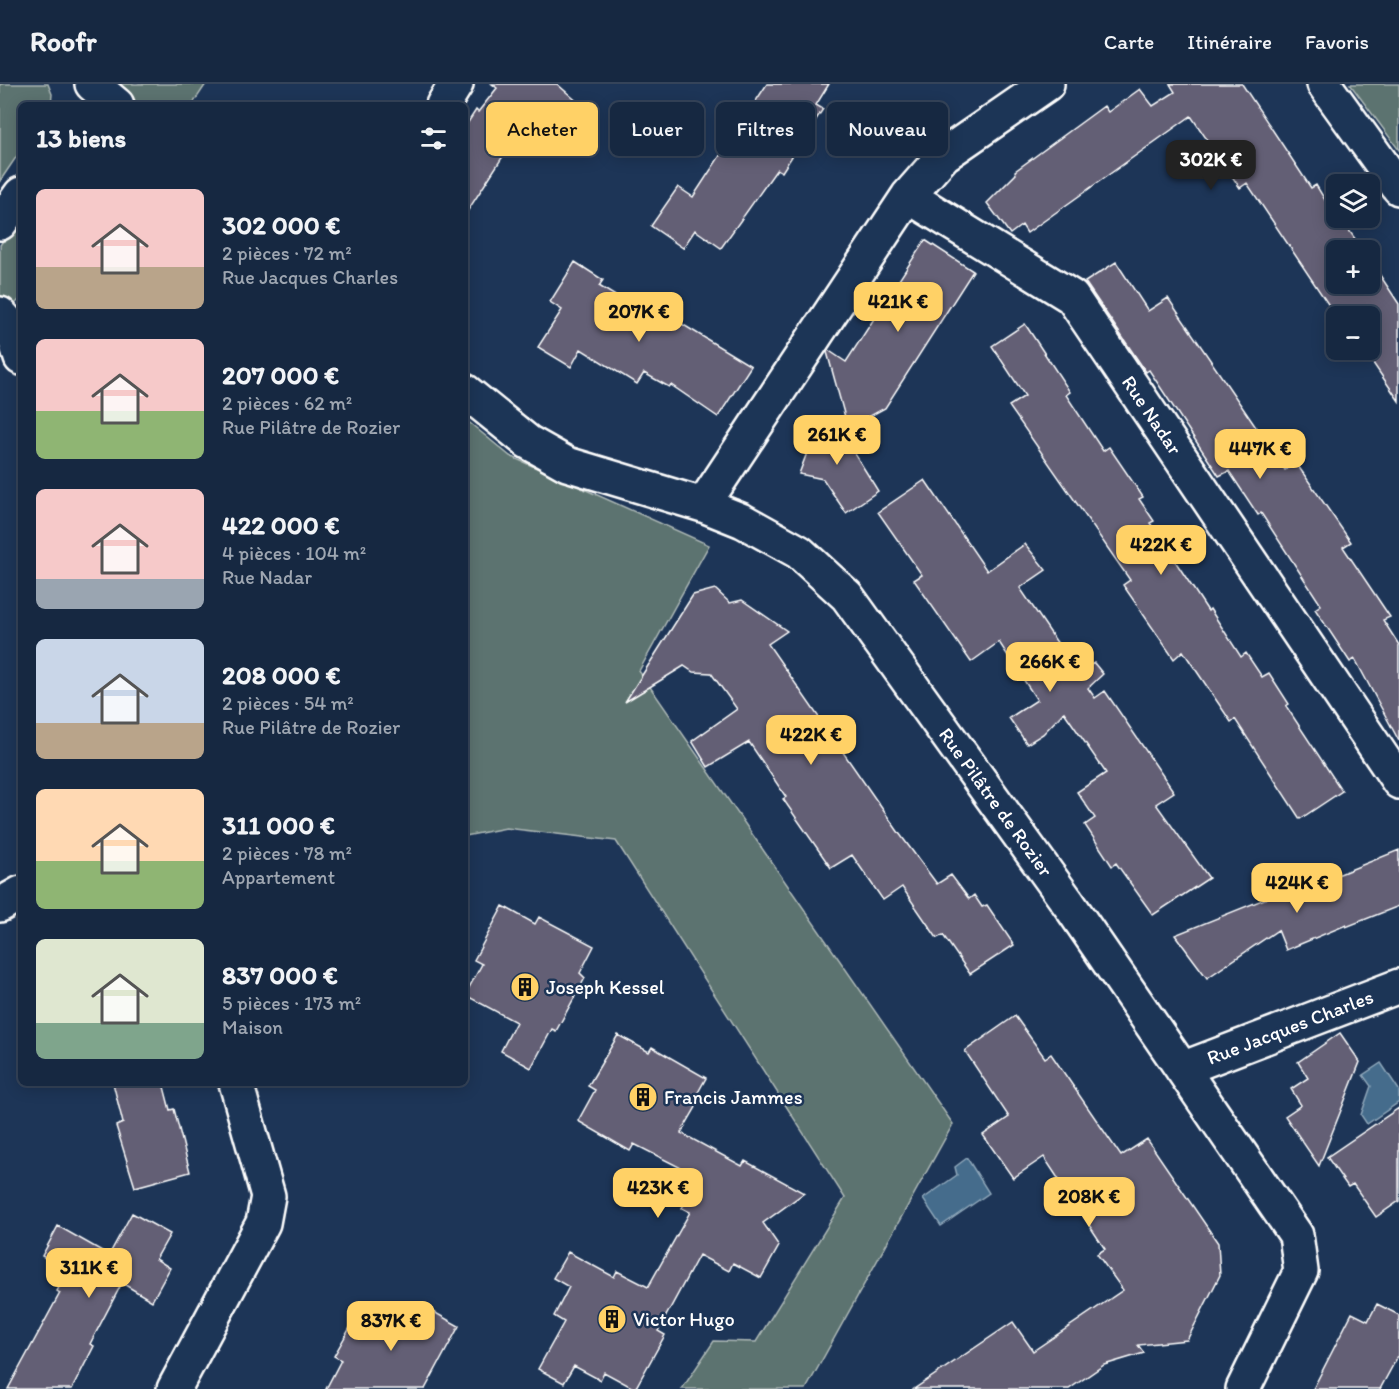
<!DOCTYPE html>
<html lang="fr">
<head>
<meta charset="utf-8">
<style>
	body { margin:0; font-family:Itim,sans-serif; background:#1f3048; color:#f1f3f6; height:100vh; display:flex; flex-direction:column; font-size:22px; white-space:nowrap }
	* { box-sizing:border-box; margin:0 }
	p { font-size:20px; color:#9ea6b1 }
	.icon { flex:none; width:33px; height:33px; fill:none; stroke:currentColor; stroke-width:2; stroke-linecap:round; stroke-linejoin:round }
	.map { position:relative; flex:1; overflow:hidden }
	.side { position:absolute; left:18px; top:18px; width:450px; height:984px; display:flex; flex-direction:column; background:#162841; border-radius:9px; box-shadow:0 3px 15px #0003,0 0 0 2px #35445a }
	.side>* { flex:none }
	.banner { position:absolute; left:486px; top:18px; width:570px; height:54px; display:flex; gap:12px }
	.tools { position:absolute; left:1326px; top:90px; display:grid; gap:12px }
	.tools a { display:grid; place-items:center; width:54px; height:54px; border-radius:9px; background:#162841; box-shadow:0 3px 15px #0003,0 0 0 2px #35445a; font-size:30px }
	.price { position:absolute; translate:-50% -51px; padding:0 14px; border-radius:12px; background:#ffd166; color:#111; font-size:20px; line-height:39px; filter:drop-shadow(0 2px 3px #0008) }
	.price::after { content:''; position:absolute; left:50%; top:36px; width:18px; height:14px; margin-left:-9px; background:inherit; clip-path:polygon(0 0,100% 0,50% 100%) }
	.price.on { background:#222; color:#fff }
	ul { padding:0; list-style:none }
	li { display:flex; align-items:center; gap:18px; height:150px; padding:0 18px }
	li span { display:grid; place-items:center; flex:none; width:168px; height:120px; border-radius:9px; color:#555 }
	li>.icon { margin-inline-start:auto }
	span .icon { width:72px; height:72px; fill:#fffc; stroke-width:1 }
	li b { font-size:26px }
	h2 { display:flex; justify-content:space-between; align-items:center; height:72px; padding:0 18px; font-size:26px }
	.chip { padding:0 21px; border-radius:9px; background:#162841; box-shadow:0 3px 15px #0003,0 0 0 2px #35445a; font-size:21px; line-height:54px }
	.chip.on { background:#ffd166; color:#111 }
	header { display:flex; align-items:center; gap:36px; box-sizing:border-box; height:84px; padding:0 30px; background:#162841; border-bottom:2px solid #35445a }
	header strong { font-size:28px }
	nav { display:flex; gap:33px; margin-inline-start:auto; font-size:21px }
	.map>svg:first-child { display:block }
	.green { fill:#5c736f; stroke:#aeb9b7; stroke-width:1.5 }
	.water { fill:#446c8c; stroke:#8fa7ba; stroke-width:1.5 }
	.building { fill:#635e74; stroke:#fff; stroke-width:1.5 }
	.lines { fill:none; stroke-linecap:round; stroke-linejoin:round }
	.street-casing { stroke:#fff; stroke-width:38 }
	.street { stroke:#1d3557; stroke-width:33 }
	.labels { text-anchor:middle; stroke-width:5; stroke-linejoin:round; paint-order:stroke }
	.street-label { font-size:20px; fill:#fff; stroke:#1d3557 }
	.poi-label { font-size:20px; fill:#fff; stroke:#1d3557; text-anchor:start }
</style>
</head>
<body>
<header>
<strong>Roofr</strong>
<nav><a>Carte</a><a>Itinéraire</a><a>Favoris</a></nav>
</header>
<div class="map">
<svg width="1399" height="1305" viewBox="0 0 1399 1305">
	<rect width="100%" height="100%" fill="#1d3557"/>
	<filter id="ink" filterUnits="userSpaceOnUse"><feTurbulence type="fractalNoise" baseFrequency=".0167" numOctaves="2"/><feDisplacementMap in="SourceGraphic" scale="12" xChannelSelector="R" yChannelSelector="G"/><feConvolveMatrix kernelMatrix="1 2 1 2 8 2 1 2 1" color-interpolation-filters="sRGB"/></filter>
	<g filter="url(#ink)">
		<!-- green -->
		<path class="green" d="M0,0H48L52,10L51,21H21V66L0,97Z
			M114,0H206L192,21H99Z
			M1350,0H1399V66Z
			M21,132V214L0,235V161Z
			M465,335L510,372L709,461L639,587L953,1040L806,1305H682L714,1257L756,1258L845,1114L616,757L506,744L465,752Z"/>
		<!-- water -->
		<path class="water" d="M1381,979L1399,1006V1018L1367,1040L1361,1031L1371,1002L1363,991Z
			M967,1074L989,1109L941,1142L923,1115L957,1091L955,1083Z"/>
		<!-- building -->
		<path class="building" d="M492,0H557L588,27L561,59L529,32L465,131V43L476,26L478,28L497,4Z
			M767,0H829L816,21L823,25L796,66L782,88L777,85L721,164L695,146L683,164L651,142L678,103L693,113Z
			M1170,0H1242L1311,104L1316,101L1336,134L1348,145L1363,166H1336V200H1370V176L1399,220V317L1364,266H1370V232H1341L1336,226V232L1247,99L1240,104L1191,32L1027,149L1022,141L1010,150L987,119L1016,90L1015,87L1104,22L1108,28L1140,5L1153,22L1175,8Z
			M925,156L973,187L885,324L848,344L827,268L828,266L846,278Z
			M575,178L603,196L599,202L653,235L659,226L751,282L718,333L671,301L669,303L644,289L637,300L581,265L571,283L538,263L562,226L550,218Z
			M1116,178L1148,227L1168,214L1285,386L1296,379L1351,458L1343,463L1390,533L1383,536L1399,561V657L1355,575L1350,578L1315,525L1321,521L1261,429L1258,431L1229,387L1219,392L1149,286L1146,288L1085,198Z
			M1025,240L1070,308L1066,311L1103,367L1109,363L1143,413L1139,415L1154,437L1150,439L1208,527L1210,525L1241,573L1246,569L1262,593L1269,589L1289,620L1286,622L1342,707L1300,735L1235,635L1231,638L1183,567L1174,575L1123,501L1130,496L1009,322L1025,312L992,262Z
			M832,333L878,407L846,429L823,395L799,390L808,366L801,355Z
			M925,396L987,487L1025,460L1046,486L1020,504L1077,588L1094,579L1103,590L1088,604L1095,614L1105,607L1174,708L1156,720L1209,794L1153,831L1116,779L1112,782L1085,741L1095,734L1077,708L1106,689L1064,628L1043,650L1027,660L1009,634L1037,616L999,558L971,578L914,496L922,491L878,428Z
			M715,505L730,519L742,516L787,547L768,560L899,749L937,800L951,791L969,815L974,811L982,823L987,821L1014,861L970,890L943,851L937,854L902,803L883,816L852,771L831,784L783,715L786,713L749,658L708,683L692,657L737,625L711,589L693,588L684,582L625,618L693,511Z
			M1399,766V822L1346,843V841L1286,866L1278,846L1207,894L1175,851L1327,790H1340Z
			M503,822L535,840L539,833L594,862L580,889L585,894L556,947L552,945L531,984L501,967L516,938L465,911L482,880L474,876Z
			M1015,932L1045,974L1051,970L1121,1072L1147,1055L1218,1159L1220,1191L1187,1256L1138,1261L1144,1269L1104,1281L1069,1305H914L1013,1238L1033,1267L1123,1206L1097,1170L1105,1165L1044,1073L1013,1094L983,1051L1009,1033L965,967Z
			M1340,949L1360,978L1319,1082L1285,1032L1301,1021L1291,1005L1308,994L1298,978Z
			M618,951L649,968L652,963L706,994L691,1021L696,1023L681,1049L742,1082L745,1077L804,1109L763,1139L779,1162L761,1194L733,1179L729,1187L699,1171L658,1247L665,1251L635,1305L604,1288L600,1296L574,1282L564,1299L538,1285L564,1238L554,1232L569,1203L553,1194L568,1168L614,1193L617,1187L648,1203L690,1128L682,1124L699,1093L634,1060L630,1067L578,1037L595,1006L588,1002Z
			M113,999H163L170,1026L174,1025L190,1088L135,1103L116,1042L123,1039Z
			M1399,1024V1117L1376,1133L1353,1100L1348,1103L1327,1073Z
			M132,1129L170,1150L156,1175L170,1184L152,1217L122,1199L90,1260L94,1262L72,1305H8L60,1209L57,1207L68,1187L42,1172L58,1142L109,1171Z
			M1377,1220L1399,1231V1270L1380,1305H1313L1352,1229L1368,1237Z
			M363,1221L392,1237L397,1228L424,1243L432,1227L459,1242L425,1305H326L341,1276L334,1272Z"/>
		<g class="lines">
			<!-- street casing -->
			<g class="street-casing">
				<path id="street" d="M92,0L117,21
					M1324,0L1399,104
					M443,21L456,0
					M908,112L1072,213L1399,698
					M0,139L21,110
					M0,230L11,242L21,274
					M465,307L528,358L567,380L703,421L743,437L799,468L847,512L1069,820L1296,1151L1301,1187L1243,1305
					M703,421L908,112L944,71L1047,0
					M0,821L21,809
					M1182,985L1399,902
					M174,1305L263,1139L268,1112L236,999"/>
			</g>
			<!-- street -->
			<use href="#street" class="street"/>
		</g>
	</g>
	<!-- icons -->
	<defs>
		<g id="building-disc" transform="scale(1.5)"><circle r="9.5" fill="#ffd166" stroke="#1d3557"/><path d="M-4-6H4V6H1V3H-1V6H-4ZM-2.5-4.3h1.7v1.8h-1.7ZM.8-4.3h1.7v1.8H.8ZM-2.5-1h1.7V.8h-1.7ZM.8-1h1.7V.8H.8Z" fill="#111"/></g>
	</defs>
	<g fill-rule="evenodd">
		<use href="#building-disc" x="525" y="903"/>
		<use href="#building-disc" x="643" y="1013"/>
		<use href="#building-disc" x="612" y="1235"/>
	</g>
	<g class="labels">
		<!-- street labels -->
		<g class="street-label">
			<text transform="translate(1152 331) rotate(56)" y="7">Rue Nadar</text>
			<text transform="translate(996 718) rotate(54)" y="7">Rue Pilâtre de Rozier</text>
			<text transform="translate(1290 943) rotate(-21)" y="7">Rue Jacques Charles</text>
		</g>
		<!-- poi labels -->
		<g class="poi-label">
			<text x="546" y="910">Joseph Kessel</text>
			<text x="664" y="1020">Francis Jammes</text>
			<text x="633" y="1242">Victor Hugo</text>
		</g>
	</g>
</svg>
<div class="tools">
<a><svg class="icon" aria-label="layers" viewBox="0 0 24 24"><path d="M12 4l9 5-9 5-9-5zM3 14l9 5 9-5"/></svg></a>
<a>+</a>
<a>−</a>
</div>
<b class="price on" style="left:1211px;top:107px">302K €</b>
<b class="price" style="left:898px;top:249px">421K €</b>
<b class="price" style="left:639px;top:259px">207K €</b>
<b class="price" style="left:837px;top:382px">261K €</b>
<b class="price" style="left:1260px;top:396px">447K €</b>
<b class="price" style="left:1161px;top:492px">422K €</b>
<b class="price" style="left:1050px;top:609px">266K €</b>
<b class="price" style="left:811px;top:682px">422K €</b>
<b class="price" style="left:1297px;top:830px">424K €</b>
<b class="price" style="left:658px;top:1135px">423K €</b>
<b class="price" style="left:1089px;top:1144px">208K €</b>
<b class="price" style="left:89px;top:1215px">311K €</b>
<b class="price" style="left:391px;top:1268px">837K €</b>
<div class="banner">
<a class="chip on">Acheter</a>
<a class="chip">Louer</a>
<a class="chip">Filtres</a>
<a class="chip">Nouveau</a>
</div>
<section class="side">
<h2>13 biens<svg class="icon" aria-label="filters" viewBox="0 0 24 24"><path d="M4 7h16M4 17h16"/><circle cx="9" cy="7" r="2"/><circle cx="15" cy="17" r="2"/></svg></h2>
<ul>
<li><span style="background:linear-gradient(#f6c9c9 65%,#b9a48a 0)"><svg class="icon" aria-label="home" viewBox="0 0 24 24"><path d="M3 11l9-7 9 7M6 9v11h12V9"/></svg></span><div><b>302 000 €</b><p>2 pièces · 72 m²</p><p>Rue Jacques Charles</p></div></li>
<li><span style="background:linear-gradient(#f6c9c9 60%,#8fb573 0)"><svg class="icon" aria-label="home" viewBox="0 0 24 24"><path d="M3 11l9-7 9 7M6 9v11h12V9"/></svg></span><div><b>207 000 €</b><p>2 pièces · 62 m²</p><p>Rue Pilâtre de Rozier</p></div></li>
<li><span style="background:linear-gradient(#f6c9c9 75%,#9aa5b1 0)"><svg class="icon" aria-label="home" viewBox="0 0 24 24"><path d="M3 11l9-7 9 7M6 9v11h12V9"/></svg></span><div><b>422 000 €</b><p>4 pièces · 104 m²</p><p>Rue Nadar</p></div></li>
<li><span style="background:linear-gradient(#c9d6e8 70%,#b9a48a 0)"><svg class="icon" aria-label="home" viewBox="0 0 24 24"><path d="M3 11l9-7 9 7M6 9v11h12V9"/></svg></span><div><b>208 000 €</b><p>2 pièces · 54 m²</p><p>Rue Pilâtre de Rozier</p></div></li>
<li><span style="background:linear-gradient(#ffd9b3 60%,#8fb573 0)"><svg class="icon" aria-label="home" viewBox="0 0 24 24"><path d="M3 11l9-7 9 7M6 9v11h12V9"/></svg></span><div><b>311 000 €</b><p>2 pièces · 78 m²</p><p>Appartement</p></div></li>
<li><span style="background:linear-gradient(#dfe7d0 70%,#7fa58c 0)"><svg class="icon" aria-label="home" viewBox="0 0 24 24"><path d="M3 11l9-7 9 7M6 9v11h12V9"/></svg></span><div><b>837 000 €</b><p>5 pièces · 173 m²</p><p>Maison</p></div></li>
</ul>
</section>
</div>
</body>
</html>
